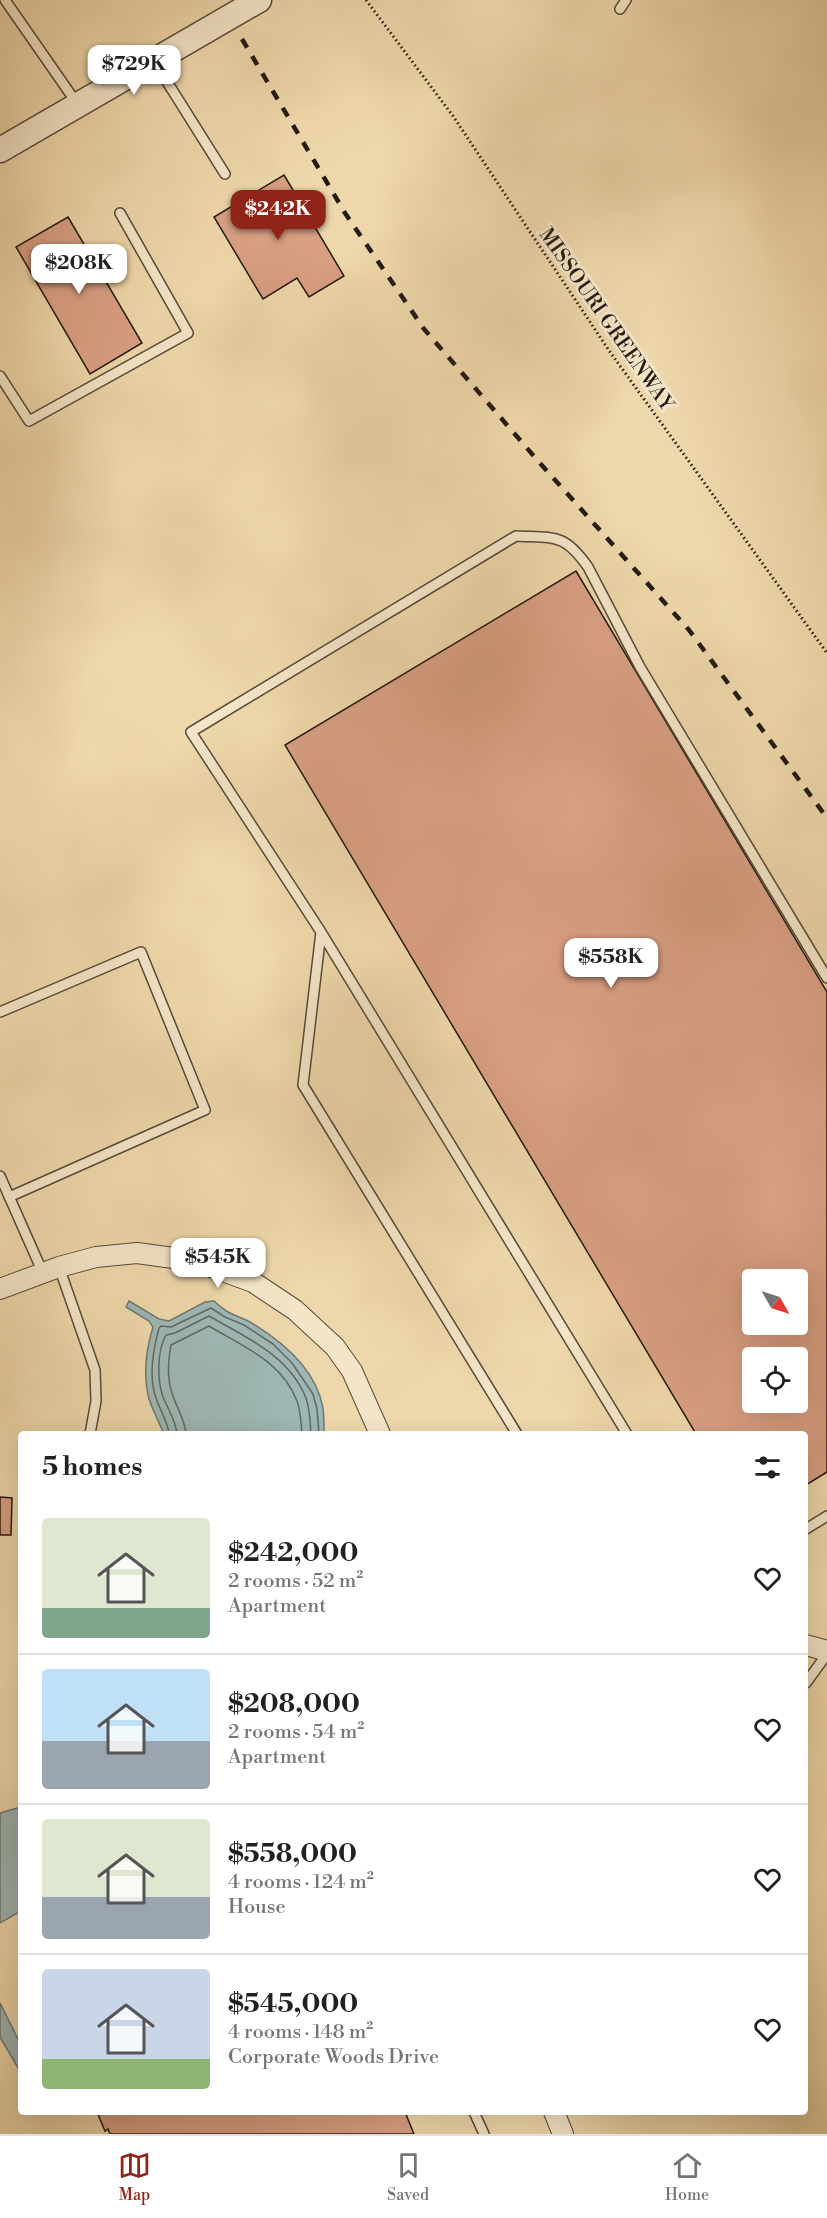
<!DOCTYPE html>
<html lang="en">
<head>
<meta charset="utf-8">
<style>
	body { margin:0; font-family:"Libre Bodoni",serif; background:#f2f2f2; color:#202124; height:100vh; display:flex; flex-direction:column; font-size:22px; white-space:nowrap }
	* { box-sizing:border-box; margin:0 }
	p { font-size:20px; color:#757577 }
	.icon { flex:none; width:33px; height:33px; fill:none; stroke:currentColor; stroke-width:2; stroke-linecap:round; stroke-linejoin:round }
	.map { position:relative; flex:1; overflow:hidden }
	.panel { position:absolute; left:18px; top:1431px; width:790px; height:684px; display:flex; flex-direction:column; background:#fff; border-radius:6px; box-shadow:0 6px 24px #0002 }
	.panel>* { flex:none }
	.needle { width:39px; rotate:129deg }
	.controls { position:absolute; left:742px; top:1269px; display:grid; gap:12px }
	.controls a { display:grid; place-items:center; width:66px; height:66px; border-radius:6px; background:#fff; box-shadow:0 6px 24px #0002; font-size:30px }
	.price { position:absolute; translate:-50% -51px; padding:0 14px; border-radius:12px; background:#fff; color:#222; font-size:20px; line-height:39px; filter:drop-shadow(0 2px 3px #0008) }
	.price::after { content:''; position:absolute; left:50%; top:36px; width:18px; height:14px; margin-left:-9px; background:inherit; clip-path:polygon(0 0,100% 0,50% 100%) }
	.price.active { background:#8f2418; color:#fff }
	ul { padding:0; list-style:none }
	li { display:flex; align-items:center; gap:18px; height:150px; padding:0 24px }
	li+li { border-top:2px solid #e0e0e0 }
	li span { display:grid; place-items:center; flex:none; width:168px; height:120px; border-radius:6px; color:#555 }
	li>.icon { margin-inline-start:auto }
	span .icon { width:72px; height:72px; fill:#fffc; stroke-width:1 }
	li b { font-size:26px }
	h2 { display:flex; justify-content:space-between; align-items:center; height:72px; padding:0 24px; font-size:26px }
	.menu { display:flex; justify-content:space-around; align-items:center; height:84px; border-top:2px solid #e0e0e0; background:#fff; font-size:16px; color:#757577 }
	.menu a { display:grid; justify-items:center; gap:3px }
	.menu .active { color:#8f2418 }
	.map>svg:first-child { display:block }
	.water { fill:#9eb7b4; stroke:#6d7973; stroke-width:1.5 }
	.lines { fill:none; stroke-linecap:round; stroke-linejoin:round }
	.shore { stroke:#606963; stroke-width:1.5 }
	.building { fill:#d99f83; stroke:#231b12; stroke-width:1.5; fill-rule:evenodd }
	.service-casing { stroke:#564a38; stroke-width:12 }
	.minor-casing { stroke:#564a38; stroke-width:22 }
	.tertiary-casing { stroke:#564a38; stroke-width:27 }
	.path { stroke:#231b12; stroke-width:3; stroke-dasharray:1.5 3; stroke-linecap:butt }
	.service { stroke:#f4e5c8; stroke-width:9 }
	.minor { stroke:#f4e5c8; stroke-width:20 }
	.tertiary { stroke:#f4e5c8; stroke-width:24 }
	.rail { stroke:#231b12; stroke-width:4.5; stroke-dasharray:10 10; stroke-linecap:butt }
	.labels { text-anchor:middle; stroke-width:6; stroke-linejoin:round; paint-order:stroke }
	.street-label { font-size:20px; fill:#231b12; stroke:#f4e5c8 }
</style>
</head>
<body>
<div class="map">
<svg width="827" height="2134" viewBox="0 0 827 2134">
	<rect width="100%" height="100%" fill="#eed7aa"/>
	<filter id="stains"><feTurbulence type="fractalNoise" baseFrequency=".00333" numOctaves="4"/><feColorMatrix values="0 0 0 0 .2 0 0 0 0 .09 0 0 0 0 .02 0 0 0 .5 -.17"/></filter>
	<radialGradient id="worn" r=".72"><stop offset=".6" stop-color="#630" stop-opacity="0"/><stop offset="1" stop-color="#630" stop-opacity=".3"/></radialGradient>
	<!-- water -->
	<path class="water" d="M129,1301L159,1319L169,1321L205,1302L214,1301C218,1305 223,1309 228,1312C235,1316 243,1318 250,1322C282,1341 316,1369 323,1408C324,1416 324,1424 324,1431L327,1434H164C159,1422 153,1411 149,1399C143,1376 146,1350 153,1327L149,1321L126,1307Z
		M21,1807V1911L0,1923V1813Z
		M0,2003L21,2045V2073L0,2037Z"/>
	<g class="lines">
		<!-- shore -->
		<path class="shore" d="M169,1434C168,1422 160,1410 156,1398C148,1376 153,1350 159,1328L161,1326L171,1327L211,1308L225,1317L244,1325L273,1344L292,1363L313,1394L317,1409L319,1434
			M177,1434C176,1421 168,1409 163,1397C157,1380 157,1351 166,1335L175,1333L209,1316C245,1337 289,1355 306,1398C310,1409 310,1422 311,1434
			M186,1434C185,1419 176,1407 172,1393C167,1378 168,1360 171,1345L209,1326C242,1346 282,1361 297,1401C301,1412 301,1423 302,1434"/>
	</g>
	<!-- building -->
	<path class="building" d="M284,175L344,276L309,297L297,278L263,299L214,217Z
		M68,217L142,343L90,374L16,247Z
		M576,571L827,992V1472L806,1485V1434H696L285,745ZM753,1280H798V1324H753ZM753,1358H798V1402H753Z
		M0,1497L12,1498L11,1535H0Z
		M97,2112H405L414,2134H110L108,2129L105,2131Z"/>
	<g class="lines">
		<!-- service casing -->
		<g class="service-casing">
			<path id="service" d="M5,0L78,105
				M620,9L626,0
				M154,61L225,174
				M0,376L29,421L188,333L120,213
				M321,932L303,1085L517,1434
				M0,1012L141,952L205,1110L9,1197
				M0,1176L43,1273
				M59,1267L95,1370L96,1401L90,1434
				M627,1434L321,932L191,732L516,536C555,538 564,533 588,567L640,667L827,978
				M806,1529L827,1516
				M806,1683L827,1654
				M474,2112L484,2134"/>
		</g>
		<!-- minor casing -->
		<g class="minor-casing">
			<path id="minor" d="M0,1289L59,1267L96,1257L137,1253L195,1261L253,1282L295,1310L335,1347L352,1371L380,1434
				M806,1645L827,1651
				M554,2112L563,2134"/>
		</g>
		<!-- tertiary casing -->
		<g class="tertiary-casing">
			<path id="tertiary" d="M0,150L259,0"/>
		</g>
		<!-- path -->
		<path class="path" d="M366,0L453,116L610,352L827,653"/>
		<!-- service -->
		<use href="#service" class="service"/>
		<!-- minor -->
		<use href="#minor" class="minor"/>
		<!-- tertiary -->
		<use href="#tertiary" class="tertiary"/>
		<!-- rail -->
		<path class="rail" d="M242,39L345,213L424,329L539,462L689,630L827,818"/>
	</g>
	<g class="labels">
		<!-- street labels -->
		<g class="street-label">
			<text transform="translate(607 319) rotate(55)" y="7">MISSOURI GREENWAY</text>
		</g>
	</g>
	<rect width="100%" height="100%" filter="url(#stains)"/>
	<rect width="100%" height="100%" fill="url(#worn)"/>
</svg>
<div class="controls">
<a><svg class="needle" viewBox="-14 -14 28 28"><path d="M0-13l5 13h-10z" fill="#e53935"/><path d="M0 13l5-13h-10z" fill="#757577"/></svg></a>
<a><svg class="icon" aria-label="locate" viewBox="0 0 24 24"><circle cx="12" cy="12" r="6"/><path d="M12 2v4M12 18v4M2 12h4M18 12h4"/></svg></a>
</div>
<b class="price" style="left:134px;top:96px">$729K</b>
<b class="price active" style="left:278px;top:241px">$242K</b>
<b class="price" style="left:79px;top:295px">$208K</b>
<b class="price" style="left:611px;top:989px">$558K</b>
<b class="price" style="left:218px;top:1289px">$545K</b>
<section class="panel">
<h2>5 homes<svg class="icon" aria-label="filters" viewBox="0 0 24 24"><path d="M4 7h16M4 17h16"/><circle cx="9" cy="7" r="2"/><circle cx="15" cy="17" r="2"/></svg></h2>
<ul>
<li><span style="background:linear-gradient(#dfe7d0 75%,#7fa58c 0)"><svg class="icon" aria-label="home" viewBox="0 0 24 24"><path d="M3 11l9-7 9 7M6 9v11h12V9"/></svg></span><div><b>$242,000</b><p>2 rooms · 52 m²</p><p>Apartment</p></div><svg class="icon" aria-label="heart" viewBox="0 0 24 24"><path d="M12 20l-8-8c-3-5 5-10 8-4 3-6 11-1 8 4z"/></svg></li>
<li><span style="background:linear-gradient(#bfe0f5 60%,#9aa5b1 0)"><svg class="icon" aria-label="home" viewBox="0 0 24 24"><path d="M3 11l9-7 9 7M6 9v11h12V9"/></svg></span><div><b>$208,000</b><p>2 rooms · 54 m²</p><p>Apartment</p></div><svg class="icon" aria-label="heart" viewBox="0 0 24 24"><path d="M12 20l-8-8c-3-5 5-10 8-4 3-6 11-1 8 4z"/></svg></li>
<li><span style="background:linear-gradient(#dfe7d0 65%,#9aa5b1 0)"><svg class="icon" aria-label="home" viewBox="0 0 24 24"><path d="M3 11l9-7 9 7M6 9v11h12V9"/></svg></span><div><b>$558,000</b><p>4 rooms · 124 m²</p><p>House</p></div><svg class="icon" aria-label="heart" viewBox="0 0 24 24"><path d="M12 20l-8-8c-3-5 5-10 8-4 3-6 11-1 8 4z"/></svg></li>
<li><span style="background:linear-gradient(#c9d6e8 75%,#8fb573 0)"><svg class="icon" aria-label="home" viewBox="0 0 24 24"><path d="M3 11l9-7 9 7M6 9v11h12V9"/></svg></span><div><b>$545,000</b><p>4 rooms · 148 m²</p><p>Corporate Woods Drive</p></div><svg class="icon" aria-label="heart" viewBox="0 0 24 24"><path d="M12 20l-8-8c-3-5 5-10 8-4 3-6 11-1 8 4z"/></svg></li>
</ul>
</section>
</div>
<nav class="menu">
<a class="active"><svg class="icon" aria-label="map" viewBox="0 0 24 24"><path d="M3 6l6-2 6 2 6-2v14l-6 2-6-2-6 2zM9 4v14M15 6v14"/></svg>Map</a>
<a><svg class="icon" aria-label="saved" viewBox="0 0 24 24"><path d="M7 4h10v16l-5-4-5 4z"/></svg>Saved</a>
<a><svg class="icon" aria-label="home" viewBox="0 0 24 24"><path d="M3 11l9-7 9 7M6 9v11h12V9"/></svg>Home</a>
</nav>
</body>
</html>
